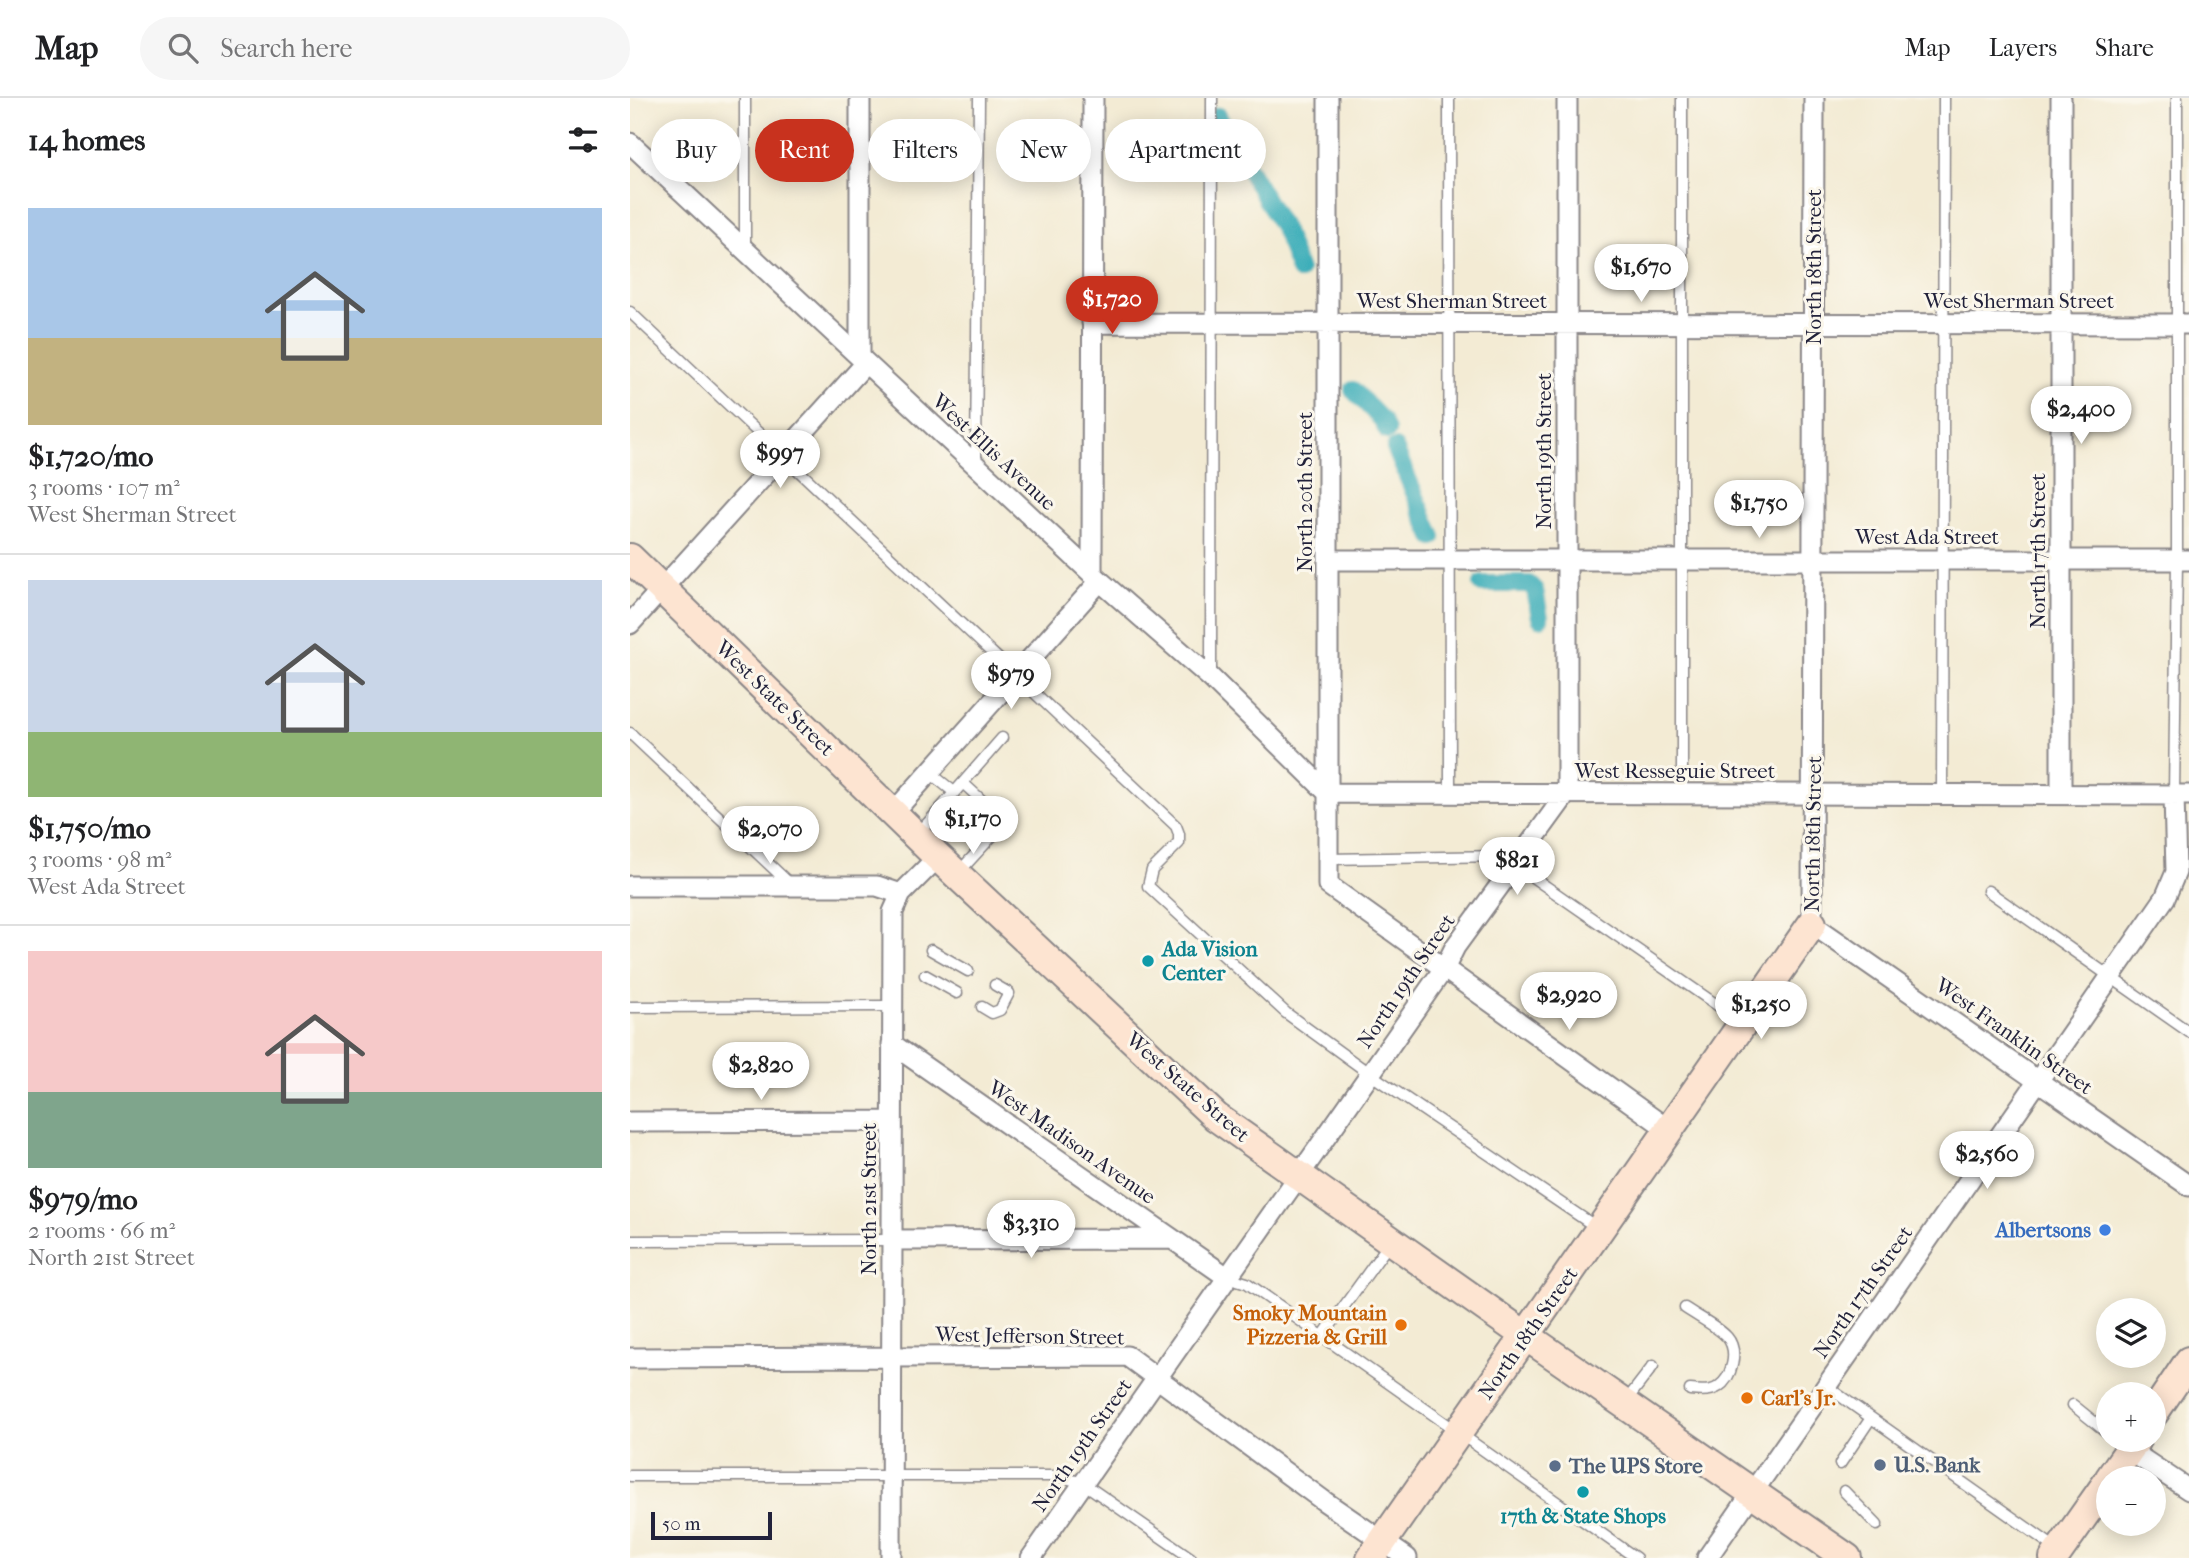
<!DOCTYPE html>
<html lang="en">
<head>
<meta charset="utf-8">
<style>
	body { margin:0; font-family:"IM FELL French Canon",serif; background:#f6f6f6; color:#202124; height:100vh; display:flex; flex-direction:column; font-size:26px; white-space:nowrap }
	* { box-sizing:border-box; margin:0 }
	p { font-size:23px; color:#757577 }
	.icon { flex:none; width:38px; height:38px; fill:none; stroke:currentColor; stroke-width:2; stroke-linecap:round; stroke-linejoin:round }
	.map { position:relative; flex:1; overflow:hidden }
	.details { display:flex; flex-direction:column; background:#fff; width:630px }
	.details>* { flex:none }
	.top-card { position:absolute; left:21px; top:21px; width:665px; height:63px; display:flex; gap:14px }
	.buttons { position:absolute; left:1466px; top:1200px; display:grid; gap:14px }
	.buttons a { display:grid; place-items:center; width:70px; height:70px; border-radius:50%; background:#fff; box-shadow:0 4px 18px #0003; font-size:35px }
	.scale { position:absolute; left:21px; bottom:18px; width:121px; box-sizing:border-box; padding-left:7px; border:4px solid #22223b; border-top:0; font-size:19px; line-height:24px; white-space:nowrap; color:#22223b; -webkit-text-stroke:5px #fbf7ec; paint-order:stroke }
	.price { position:absolute; translate:-50% -60px; padding:0 16px; border-radius:24px; background:#fff; color:#222; font-size:23px; line-height:46px; filter:drop-shadow(0 2px 4px #0008) }
	.price::after { content:''; position:absolute; left:50%; top:42px; width:21px; height:16px; margin-left:-10px; background:inherit; clip-path:polygon(0 0,100% 0,50% 100%) }
	.price.current { background:#c8321e; color:#fff }
	ul { padding:0; list-style:none }
	li { display:grid; align-content:center; gap:14px; height:371px; padding:0 28px }
	li+li { border-top:2px solid #e0e0e0 }
	li span { display:grid; place-items:center; height:217px; border-radius:0px; color:#555 }
	li>.icon { margin-inline-start:auto }
	span .icon { width:126px; height:126px; fill:#fffc; stroke-width:1 }
	li b { font-size:30px }
	h2 { display:flex; justify-content:space-between; align-items:center; height:84px; padding:0 28px; font-size:30px }
	.pill { padding:0 24px; border-radius:32px; background:#fff; box-shadow:0 4px 18px #0003; font-size:24px; line-height:63px }
	.pill.current { background:#c8321e; color:#fff }
	header { display:flex; align-items:center; gap:42px; box-sizing:border-box; height:98px; padding:0 35px; background:#fff; border-bottom:2px solid #e0e0e0 }
	header strong { font-size:33px }
	nav { display:flex; gap:38px; margin-inline-start:auto; font-size:24px }
	.search { width:490px; height:63px; background:#f6f6f6; display:flex; align-items:center; gap:18px; box-sizing:border-box; padding:0 24px; border-radius:38px; color:#757577; font-size:26px }
	main { display:flex; flex:1; min-height:0 }
	.map>svg:first-child { display:block }
	.lines { fill:none; stroke-linecap:round; stroke-linejoin:round }
	.canal { stroke:#3eaeb9; stroke-width:18 }
	.lane-casing { stroke:#8a8688; stroke-width:13 }
	.street-casing { stroke:#8a8688; stroke-width:23 }
	.secondary-casing { stroke:#8a8688; stroke-width:32 }
	.lane { stroke:#fff; stroke-width:10 }
	.street { stroke:#fff; stroke-width:19 }
	.secondary { stroke:#fde4d1; stroke-width:28 }
	.culture-dot { fill:#0f9aa8; stroke:#fbf7ec; stroke-width:2.5 }
	.shop-dot { fill:#3f7fe0; stroke:#fbf7ec; stroke-width:2.5 }
	.food-dot { fill:#e8710a; stroke:#fbf7ec; stroke-width:2.5 }
	.service-dot { fill:#5c6f8a; stroke:#fbf7ec; stroke-width:2.5 }
	.labels { text-anchor:middle; stroke-width:6; stroke-linejoin:round; paint-order:stroke }
	.street-label { font-size:21px; fill:#22223b; stroke:#fbf7ec }
	.culture-label { font-size:21px; font-weight:bold; fill:#0d838f; stroke:#fbf7ec; text-anchor:start }
	.shop-label { font-size:21px; font-weight:bold; fill:#366cbe; stroke:#fbf7ec; text-anchor:end }
	.food-label { font-size:21px; font-weight:bold; fill:#c56008; stroke:#fbf7ec; text-anchor:end }
	.service-label { font-size:21px; font-weight:bold; fill:#4e5e75; stroke:#fbf7ec; text-anchor:start }
</style>
</head>
<body>
<header>
<strong>Map</strong>
<div class="search"><svg class="icon" aria-label="search" viewBox="0 0 24 24"><circle cx="10" cy="10" r="6"/><path d="M15 15l6 6"/></svg>Search here</div>
<nav><a>Map</a><a>Layers</a><a>Share</a></nav>
</header>
<main>
<section class="details">
<h2>14 homes<svg class="icon" aria-label="filters" viewBox="0 0 24 24"><path d="M4 7h16M4 17h16"/><circle cx="9" cy="7" r="2"/><circle cx="15" cy="17" r="2"/></svg></h2>
<ul>
<li><span style="background:linear-gradient(#a9c7e8 60%,#c2b280 0)"><svg class="icon" aria-label="home" viewBox="0 0 24 24"><path d="M3 11l9-7 9 7M6 9v11h12V9"/></svg></span><div><b>$1,720/mo</b><p>3 rooms · 107 m²</p><p>West Sherman Street</p></div></li>
<li><span style="background:linear-gradient(#c9d6e8 70%,#8fb573 0)"><svg class="icon" aria-label="home" viewBox="0 0 24 24"><path d="M3 11l9-7 9 7M6 9v11h12V9"/></svg></span><div><b>$1,750/mo</b><p>3 rooms · 98 m²</p><p>West Ada Street</p></div></li>
<li><span style="background:linear-gradient(#f6c9c9 65%,#7fa58c 0)"><svg class="icon" aria-label="home" viewBox="0 0 24 24"><path d="M3 11l9-7 9 7M6 9v11h12V9"/></svg></span><div><b>$979/mo</b><p>2 rooms · 66 m²</p><p>North 21st Street</p></div></li>
</ul>
</section>
<div class="map">
<svg width="1559" height="1460" viewBox="0 0 1559 1460">
	<rect width="100%" height="100%" fill="#fbf7ec"/>
	<filter id="ink" filterUnits="userSpaceOnUse"><feTurbulence type="fractalNoise" baseFrequency=".0143" numOctaves="2"/><feDisplacementMap in="SourceGraphic" scale="14" xChannelSelector="R" yChannelSelector="G"/><feConvolveMatrix kernelMatrix="1 2 1 2 8 2 1 2 1" color-interpolation-filters="sRGB"/></filter>
	<filter id="wash" filterUnits="userSpaceOnUse"><feTurbulence type="fractalNoise" baseFrequency=".00686" numOctaves="4" result="noise"/><feDisplacementMap in="SourceGraphic" scale="28" xChannelSelector="R" yChannelSelector="G"/><feGaussianBlur stdDeviation="1.57" result="paint"/><feColorMatrix in="noise" values="0 0 0 0 0 0 0 0 0 0 0 0 0 0 0 0 0 1.4 0 .05"/><feComposite in="paint" operator="in"/></filter>
	<g filter="url(#wash)">
		<rect width="100%" height="100%" fill="#f3ebd4"/>
		<g class="lines">
			<!-- canal -->
			<path class="canal" d="M588,18L655,134L669,173
				M723,292L752,322L757,333
				M765,350L803,439
				M852,486H899L905,492L910,520"/>
		</g>
	</g>
	<g filter="url(#ink)">
		<g class="lines">
			<!-- lane casing -->
			<g class="lane-casing">
				<path id="lane" d="M819,0L820,695
					M1052,0V695
					M115,150V0
					M0,214L546,728L549,736V745L522,772L518,788L656,915L740,976L969,1131
					M346,367L349,0
					M581,580L582,0
					M0,635L160,786
					M299,674L324,694
					M1312,696L1314,0
					M1544,697L1547,462V0
					M289,735L372,640
					M698,761L872,758L1110,923
					M329,774L375,724L333,685
					M1358,793L1559,934
					M301,852L338,873
					M295,877L327,895
					M0,909L262,908
					M352,909L362,915L370,912L379,895L365,887
					M0,1143L262,1142
					M597,1179L617,1185L1006,1460
					M1055,1210C1068,1219 1087,1228 1097,1239C1109,1253 1102,1280 1088,1289C1081,1294 1068,1293 1060,1292
					M692,1239L761,1143
					M1196,1288L1427,1451
					M996,1303L1023,1268
					M1443,1307L1479,1336
					M1210,1366L1241,1320
					M0,1378H429L453,1385L561,1460
					M1214,1393L1247,1427"/>
			</g>
			<!-- street casing -->
			<g class="street-casing">
				<path id="street" d="M698,0V787L1039,1032
					M1184,0L1182,826L1559,1088
					M0,45L470,483L581,580L698,695L1559,697
					M462,225L1559,226
					M230,259V0
					M698,462H1559
					M462,476L463,0
					M0,526L235,266
					M1431,696V0
					M263,715L470,483
					M0,788H247L271,796
					M262,946L597,1179
					M0,1024L262,1023
					M262,1142L540,1141
					M0,1260L497,1258L694,1403L777,1460
					M1499,1352L1559,1392
					M261,1460L263,814L271,796L308,759
					M401,1460L815,869L825,849L937,695V0
					M1077,1460L1535,800L1546,774L1544,697"/>
			</g>
			<!-- secondary casing -->
			<g class="secondary-casing">
				<path id="secondary" d="M0,460L308,759L586,1019L896,1238L1217,1460
					M1524,1315L1559,1263
					M1479,1381L1506,1342
					M741,1460L1182,826
					M1424,1460L1479,1382"/>
			</g>
			<!-- lane -->
			<use href="#lane" class="lane"/>
			<!-- street -->
			<use href="#street" class="street"/>
			<!-- secondary -->
			<use href="#secondary" class="secondary"/>
		</g>
	</g>
	<!-- markers -->
	<g class="culture-dot">
		<circle cx="518" cy="863" r="7"/>
		<circle cx="953" cy="1394" r="7"/>
	</g>
	<circle class="shop-dot" cx="1475" cy="1132" r="7"/>
	<g class="food-dot">
		<circle cx="771" cy="1227" r="7"/>
		<circle cx="1117" cy="1300" r="7"/>
	</g>
	<g class="service-dot">
		<circle cx="1250" cy="1367" r="7"/>
		<circle cx="925" cy="1368" r="7"/>
	</g>
	<g class="labels">
		<!-- street labels -->
		<g class="street-label">
			<text transform="translate(1184 169) rotate(-90)" y="7">North 18th Street</text>
			<text x="822" y="210">West Sherman Street</text>
			<text x="1389" y="210">West Sherman Street</text>
			<text transform="translate(914 353) rotate(-90)" y="7">North 19th Street</text>
			<text transform="translate(364 354) rotate(43)" y="7">West Ellis Avenue</text>
			<text transform="translate(675 394) rotate(-90)" y="7">North 20th Street</text>
			<text x="1297" y="446">West Ada Street</text>
			<text transform="translate(1408 453) rotate(-90)" y="7">North 17th Street</text>
			<text transform="translate(145 600) rotate(44)" y="7">West State Street</text>
			<text x="1045" y="680">West Resseguie Street</text>
			<text transform="translate(1183 736) rotate(-89)" y="7">North 18th Street</text>
			<text transform="translate(776 883) rotate(-56)" y="7">North 19th Street</text>
			<text transform="translate(1384 938) rotate(35)" y="7">West Franklin Street</text>
			<text transform="translate(558 989) rotate(41)" y="7">West State Street</text>
			<text transform="translate(442 1044) rotate(35)" y="7">West Madison Avenue</text>
			<text transform="translate(239 1101) rotate(-90)" y="7">North 21st Street</text>
			<text transform="translate(1233 1194) rotate(-55)" y="7">North 17th Street</text>
			<text transform="translate(898 1235) rotate(-55)" y="7">North 18th Street</text>
			<text transform="translate(400 1238) rotate(1)" y="7">West Jefferson Street</text>
			<text transform="translate(452 1347) rotate(-55)" y="7">North 19th Street</text>
		</g>
		<!-- culture labels -->
		<g class="culture-label">
			<text x="532" y="858">Ada Vision<tspan x="532" dy="24">Center</tspan></text>
			<text x="953" y="1425" text-anchor="middle">17th &amp; State Shops</text>
		</g>
		<!-- shop labels -->
		<g class="shop-label">
			<text x="1461" y="1139">Albertsons</text>
		</g>
		<!-- food labels -->
		<g class="food-label">
			<text x="757" y="1222">Smoky Mountain<tspan x="757" dy="24">Pizzeria &amp; Grill</tspan></text>
			<text x="1131" y="1307" text-anchor="start">Carl's Jr.</text>
		</g>
		<!-- service labels -->
		<g class="service-label">
			<text x="1264" y="1374">U.S. Bank</text>
			<text x="939" y="1375">The UPS Store</text>
		</g>
	</g>
</svg>
<div class="buttons">
<a><svg class="icon" aria-label="layers" viewBox="0 0 24 24"><path d="M12 4l9 5-9 5-9-5zM3 14l9 5 9-5"/></svg></a>
<a>+</a>
<a>−</a>
</div>
<div class="scale">50 m</div>
<b class="price" style="left:1011px;top:206px">$1,670</b>
<b class="price current" style="left:482px;top:238px">$1,720</b>
<b class="price" style="left:1451px;top:348px">$2,400</b>
<b class="price" style="left:150px;top:392px">$997</b>
<b class="price" style="left:1129px;top:442px">$1,750</b>
<b class="price" style="left:381px;top:613px">$979</b>
<b class="price" style="left:343px;top:758px">$1,170</b>
<b class="price" style="left:140px;top:768px">$2,070</b>
<b class="price" style="left:887px;top:799px">$821</b>
<b class="price" style="left:939px;top:934px">$2,920</b>
<b class="price" style="left:1131px;top:943px">$1,250</b>
<b class="price" style="left:131px;top:1004px">$2,820</b>
<b class="price" style="left:1357px;top:1093px">$2,560</b>
<b class="price" style="left:401px;top:1162px">$3,310</b>
<div class="top-card">
<a class="pill">Buy</a>
<a class="pill current">Rent</a>
<a class="pill">Filters</a>
<a class="pill">New</a>
<a class="pill">Apartment</a>
</div>
</div>
</main>
</body>
</html>
